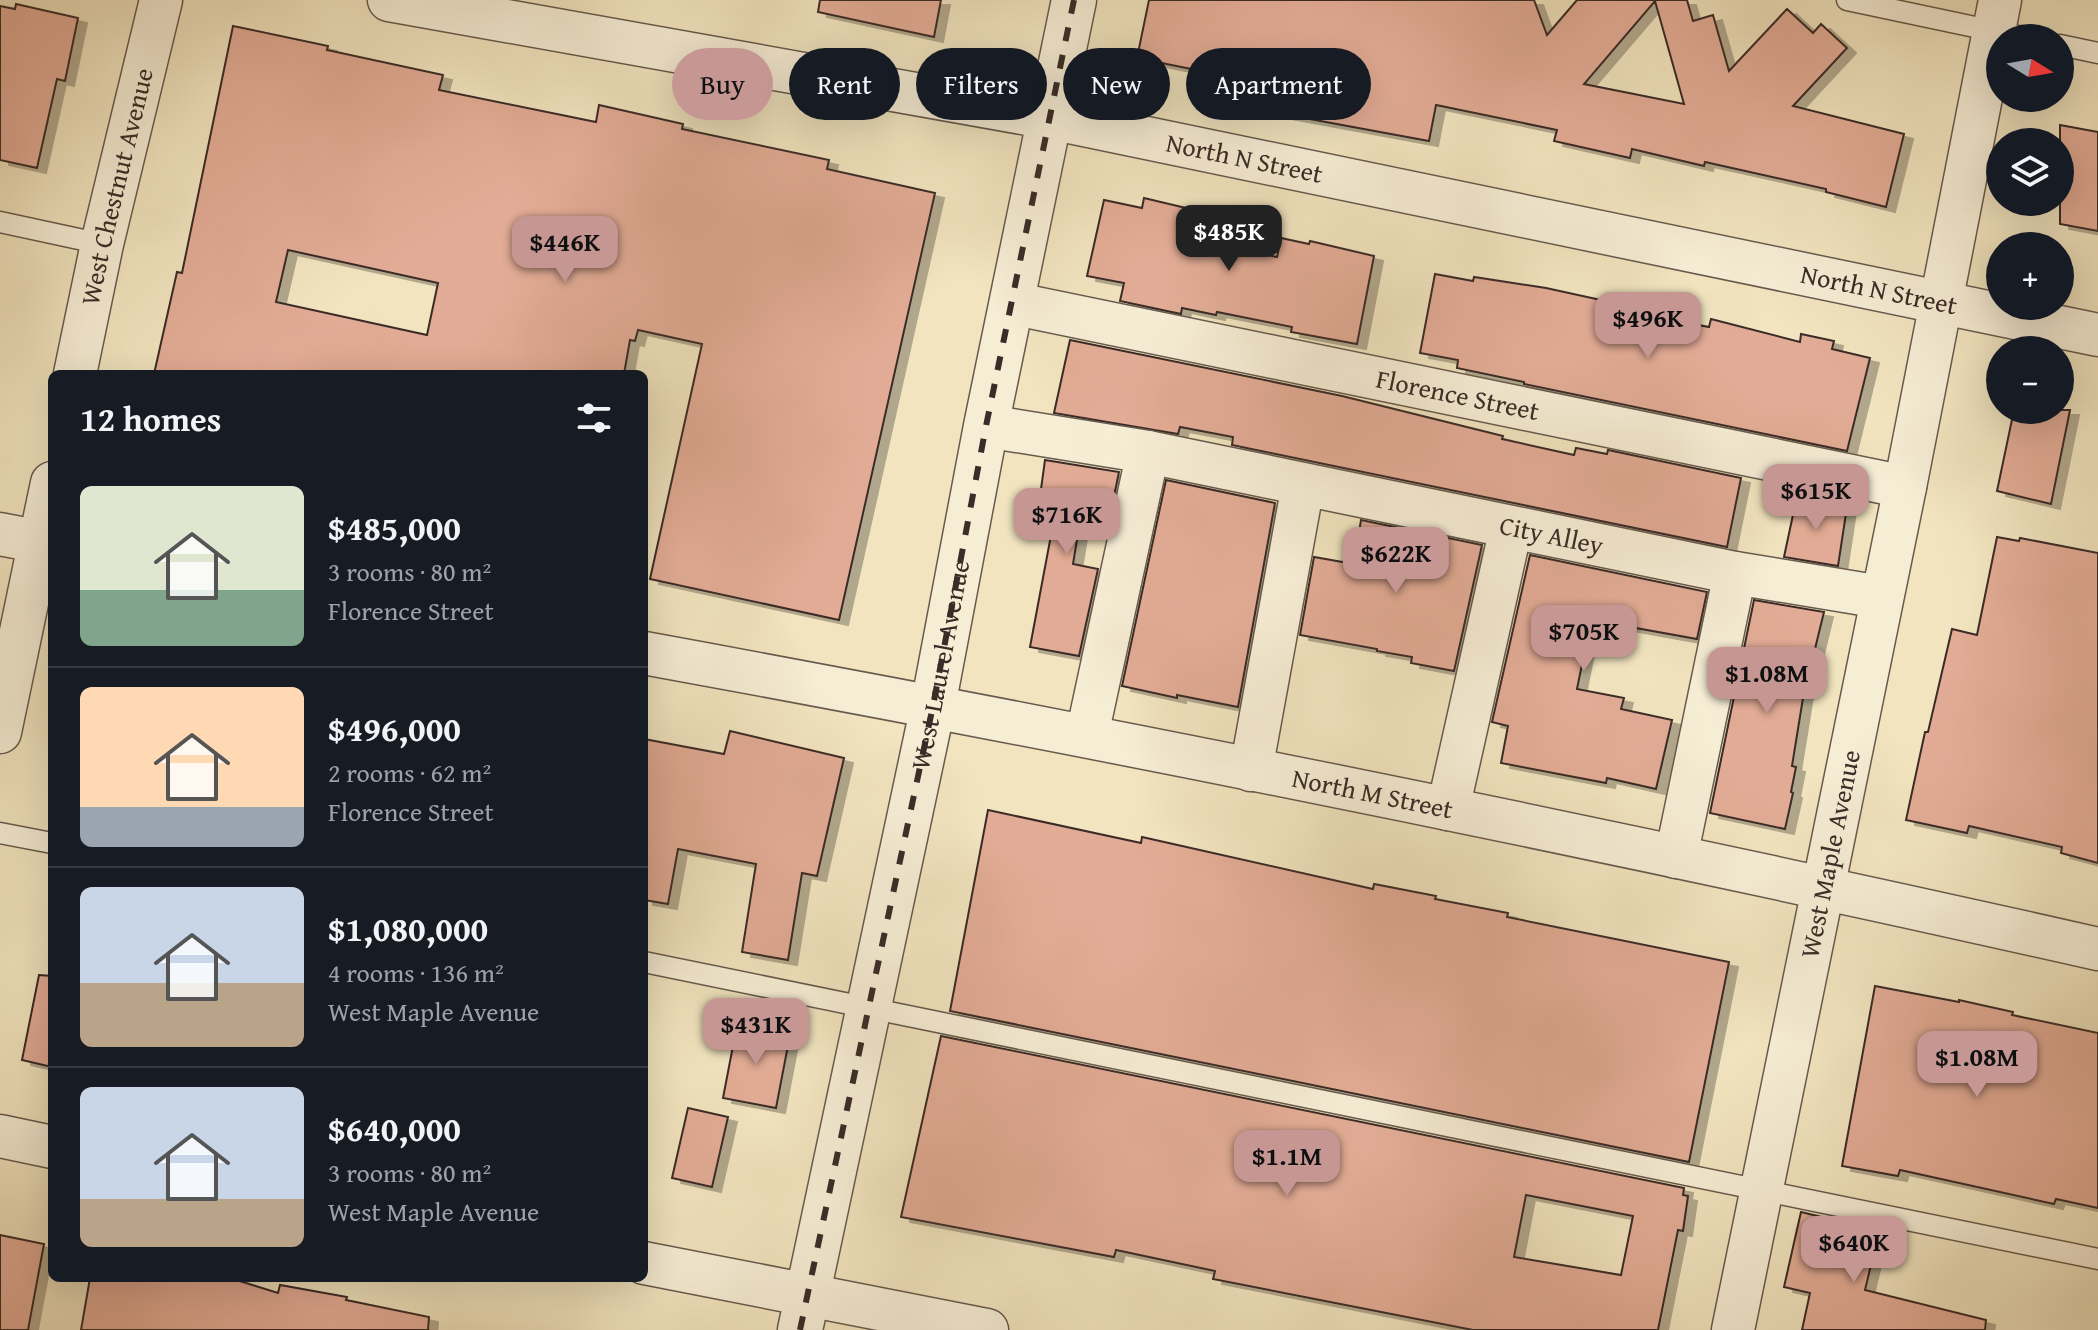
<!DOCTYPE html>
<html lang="en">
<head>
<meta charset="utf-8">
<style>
	body { margin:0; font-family:"Gentium Book Plus",serif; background:#20242c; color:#f1f3f6; height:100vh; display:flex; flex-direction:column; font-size:30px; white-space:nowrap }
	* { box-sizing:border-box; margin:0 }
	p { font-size:26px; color:#9ea1a6 }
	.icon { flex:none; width:44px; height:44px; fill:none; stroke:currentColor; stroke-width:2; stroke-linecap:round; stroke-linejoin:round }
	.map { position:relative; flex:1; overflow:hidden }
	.drawer { position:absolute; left:48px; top:370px; width:600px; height:912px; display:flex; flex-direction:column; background:#171b24; border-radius:12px; box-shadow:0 8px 32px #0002 }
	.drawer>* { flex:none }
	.top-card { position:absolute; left:672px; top:48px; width:760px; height:72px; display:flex; gap:16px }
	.needle { width:52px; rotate:101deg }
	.fabs { position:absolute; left:1986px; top:24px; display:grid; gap:16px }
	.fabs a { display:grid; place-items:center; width:88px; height:88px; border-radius:50%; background:#171b24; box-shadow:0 8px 32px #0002; font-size:40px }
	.price { position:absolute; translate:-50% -68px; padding:0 18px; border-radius:16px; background:#c59692; color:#111; font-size:26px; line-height:52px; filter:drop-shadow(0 2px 4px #0008) }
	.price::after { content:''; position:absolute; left:50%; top:48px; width:24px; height:18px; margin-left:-12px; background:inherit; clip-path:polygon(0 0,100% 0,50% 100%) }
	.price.on { background:#222; color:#fff }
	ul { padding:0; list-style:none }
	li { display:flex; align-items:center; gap:24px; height:200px; padding:0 32px }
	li+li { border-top:2px solid #363941 }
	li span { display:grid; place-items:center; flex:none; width:224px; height:160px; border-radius:12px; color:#555 }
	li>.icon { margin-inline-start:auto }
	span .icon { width:96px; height:96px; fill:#fffc; stroke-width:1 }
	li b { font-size:34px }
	h2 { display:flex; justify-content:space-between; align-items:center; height:96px; padding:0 32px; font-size:34px }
	.tag { padding:0 28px; border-radius:36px; background:#171b24; box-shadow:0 8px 32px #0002; font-size:28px; line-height:72px }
	.tag.on { background:#c59692; color:#111 }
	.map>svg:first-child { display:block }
	.building { fill:#e2ab95; stroke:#3a2c27; stroke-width:2; fill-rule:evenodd; filter:url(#shadow) }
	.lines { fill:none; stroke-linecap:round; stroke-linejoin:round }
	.service-casing { stroke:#685a4d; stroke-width:23 }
	.minor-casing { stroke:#685a4d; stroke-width:45 }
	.tertiary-casing { stroke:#685a4d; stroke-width:47 }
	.service { stroke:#f6edd5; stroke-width:20 }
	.minor { stroke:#f6edd5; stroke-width:42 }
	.tertiary { stroke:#f6edd5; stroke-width:44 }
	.rail { stroke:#3a2c27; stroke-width:6; stroke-dasharray:14 14; stroke-linecap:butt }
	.labels { text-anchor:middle; stroke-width:7; stroke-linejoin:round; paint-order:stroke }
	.street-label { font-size:26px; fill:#3a2c27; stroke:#f6edd5 }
</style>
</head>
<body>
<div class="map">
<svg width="2098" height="1330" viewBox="0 0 2098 1330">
	<defs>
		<filter id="shadow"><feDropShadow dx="9" dy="5" stdDeviation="0" flood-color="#0004"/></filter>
	</defs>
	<rect width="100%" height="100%" fill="#f1e4bf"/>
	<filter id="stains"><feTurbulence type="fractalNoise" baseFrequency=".0025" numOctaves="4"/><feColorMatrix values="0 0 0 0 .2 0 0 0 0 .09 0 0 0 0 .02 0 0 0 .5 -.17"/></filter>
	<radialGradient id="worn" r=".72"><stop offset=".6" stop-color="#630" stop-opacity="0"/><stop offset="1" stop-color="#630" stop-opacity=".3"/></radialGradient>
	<!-- building -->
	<path class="building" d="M820,0H941L934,37L818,12Z
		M1149,0H1534L1547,35L1577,0H1687L1693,21L1713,15L1729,71L1787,9L1813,33L1821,24L1847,48L1793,106L1904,134L1886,207L1826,192V189L1705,162L1704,166L1632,149L1630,158L1554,141L1557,130L1436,105L1429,141L1266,111L1273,78L1202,64L1201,71L1137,58ZM1655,1L1684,104L1584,84Z
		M16,4L78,18L65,81L57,79L37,168L0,160V6L15,9Z
		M233,26L328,46L327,50L443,75L439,90L596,122L599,105L683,124L682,129L829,160L827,169L935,193L839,620L650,579L702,344L638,330L635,341L630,340L624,374H154L177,272L182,273ZM288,250L438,283L427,335L276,302Z
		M2060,125L2098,132V231L2060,224Z
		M1144,198L1207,213L1202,242L1277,257L1281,238L1309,244L1310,241L1374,256L1357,344L1291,332L1292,327L1217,312L1216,315L1182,308L1181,314L1120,301L1124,283L1087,276L1104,200L1142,208Z
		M1435,274L1473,281L1474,277L1546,288L1633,307L1632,312L1709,327L1711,319L1800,342L1801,334L1834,341L1832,349L1870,358L1847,451L1524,384V382L1457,368L1458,360L1420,353Z
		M1070,340L1342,396L1503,436L1502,439L1574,455L1576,448L1607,454L1608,450L1741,478L1727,547L1232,445L1233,437L1180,427L1178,434L1054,413Z
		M2014,410H2070L2051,504L1997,491Z
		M1045,460L1119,472L1113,501L1084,497L1073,564L1098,569L1079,656L1030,647L1055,514L1038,511Z
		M1166,480L1275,503L1238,707L1177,695V698L1122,686Z
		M1797,496L1847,507L1838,566L1784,557Z
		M1361,520L1482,545L1454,671L1411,663L1412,657L1377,651V649L1300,635L1314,557L1354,564Z
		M1997,537L2019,541L2020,538L2098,553V863L2061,853L2062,847L1969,826L1967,833L1906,820L1925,732H1928L1952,629L1977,635Z
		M1530,555L1707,592L1697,639L1591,620L1577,689L1624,698L1621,709L1672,720L1656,789L1607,778L1606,783L1501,763L1508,726L1492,722Z
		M1754,600L1824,612L1803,698L1792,766L1796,767L1791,792L1793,793L1785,829L1710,813Z
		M730,731L844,758L817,876L802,873L788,960L742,952L756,864L678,849L668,904L644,900V739L724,754Z
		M988,810L1141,843L1142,837L1373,889L1374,884L1436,896L1435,899L1508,913L1507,917L1729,962L1689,1162L950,1011Z
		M39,975L52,976V1067L22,1060Z
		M1875,986L1959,1002V1000L2013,1012L2012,1015L2098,1033V1208L2056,1199L2054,1204L1900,1170L1898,1176L1842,1166Z
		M737,1025L790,1035L776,1108L723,1098Z
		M941,1036L1684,1188L1683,1195L1688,1196L1683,1231L1678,1230L1658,1330H1473L1213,1279L1215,1271L1116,1250L1114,1257L901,1217ZM1526,1195L1633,1216L1621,1275L1514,1257Z
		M688,1108L728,1117L712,1187L672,1178Z
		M1801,1212L1879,1231L1865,1290L1986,1320L1985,1330H1802L1810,1293L1784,1287Z
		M0,1235L44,1244L28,1330H0Z
		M90,1278H230L278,1293L280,1285L347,1297L346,1300L429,1317L428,1330H81Z"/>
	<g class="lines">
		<!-- service casing -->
		<g class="service-casing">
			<path id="service" d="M1847,0L2027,38
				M2060,45L2098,53
				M0,222L102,244
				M0,833L52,843
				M644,962L2098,1259"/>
		</g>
		<!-- minor casing -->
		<g class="minor-casing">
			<g id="minor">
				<path id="s1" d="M389,0L1050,118L2098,335"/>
				<path id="s2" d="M1011,303L1905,487"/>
				<path id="s3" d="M75,374L102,244L161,0"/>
				<path id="s4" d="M986,426L1148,452L1735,573L1881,597"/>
				<path d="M0,534L52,544"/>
				<path id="s5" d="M644,653C1131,742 1615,840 2098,949"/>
				<path d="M0,732L52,483"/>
				<path d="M1087,735L1148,452"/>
				<path d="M1251,770L1303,485"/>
				<path d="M1448,809L1511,528"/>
				<path d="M1676,857L1735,573"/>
				<path d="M0,1136L52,1147"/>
				<path d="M644,1263L987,1330"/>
				<path id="s6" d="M1733,1330L1905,487L2000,0"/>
			</g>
		</g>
		<!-- tertiary casing -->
		<g class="tertiary-casing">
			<path id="tertiary" d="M800,1330L933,706L986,426L1074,0"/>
		</g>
		<!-- service -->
		<use href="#service" class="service"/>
		<!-- minor -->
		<use href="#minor" class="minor"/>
		<!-- tertiary -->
		<use href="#tertiary" class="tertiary"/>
		<!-- rail -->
		<path class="rail" id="s7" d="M800,1330L933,706L986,426L1074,0"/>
	</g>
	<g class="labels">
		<!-- street labels -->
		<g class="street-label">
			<text dy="9" stroke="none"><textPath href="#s1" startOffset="870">North N Street</textPath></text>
			<text dy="9" stroke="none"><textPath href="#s3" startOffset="192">West Chestnut Avenue</textPath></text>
			<text dy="9" stroke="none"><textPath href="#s1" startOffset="1518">North N Street</textPath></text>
			<text dy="9" stroke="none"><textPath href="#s2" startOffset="456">Florence Street</textPath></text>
			<text dy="9" stroke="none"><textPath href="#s4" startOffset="576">City Alley</textPath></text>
			<text dy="9" stroke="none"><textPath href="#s7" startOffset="680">West Laurel Avenue</textPath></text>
			<text dy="9" stroke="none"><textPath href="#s5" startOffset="742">North M Street</textPath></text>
			<text dy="9" stroke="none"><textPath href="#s6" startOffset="486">West Maple Avenue</textPath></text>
		</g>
	</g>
	<rect width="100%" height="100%" filter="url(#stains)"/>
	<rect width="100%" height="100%" fill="url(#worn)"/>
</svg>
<div class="fabs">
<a><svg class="needle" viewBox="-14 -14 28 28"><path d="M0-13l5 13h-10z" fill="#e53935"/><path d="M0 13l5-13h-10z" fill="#9ea1a6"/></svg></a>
<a><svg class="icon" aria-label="layers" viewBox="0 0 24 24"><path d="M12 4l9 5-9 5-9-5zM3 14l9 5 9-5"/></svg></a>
<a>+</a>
<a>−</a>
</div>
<b class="price on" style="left:1229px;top:273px">$485K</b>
<b class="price" style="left:565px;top:284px">$446K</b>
<b class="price" style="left:1648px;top:360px">$496K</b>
<b class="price" style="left:1816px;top:532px">$615K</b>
<b class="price" style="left:1067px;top:556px">$716K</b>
<b class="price" style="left:1396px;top:595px">$622K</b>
<b class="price" style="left:1584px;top:673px">$705K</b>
<b class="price" style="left:1767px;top:715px">$1.08M</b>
<b class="price" style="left:756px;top:1066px">$431K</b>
<b class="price" style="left:1977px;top:1099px">$1.08M</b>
<b class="price" style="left:1287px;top:1198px">$1.1M</b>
<b class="price" style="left:1854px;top:1284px">$640K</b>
<div class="top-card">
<a class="tag on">Buy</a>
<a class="tag">Rent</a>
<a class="tag">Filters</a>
<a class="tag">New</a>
<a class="tag">Apartment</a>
</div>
<section class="drawer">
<h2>12 homes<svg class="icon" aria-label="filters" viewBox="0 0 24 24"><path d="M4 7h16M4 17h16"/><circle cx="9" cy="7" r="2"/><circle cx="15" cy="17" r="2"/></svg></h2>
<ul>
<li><span style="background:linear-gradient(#dfe7d0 65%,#7fa58c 0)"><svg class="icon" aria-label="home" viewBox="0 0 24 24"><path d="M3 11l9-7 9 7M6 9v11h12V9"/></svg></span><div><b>$485,000</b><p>3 rooms · 80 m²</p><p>Florence Street</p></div></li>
<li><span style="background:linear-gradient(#ffd9b3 75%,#9aa5b1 0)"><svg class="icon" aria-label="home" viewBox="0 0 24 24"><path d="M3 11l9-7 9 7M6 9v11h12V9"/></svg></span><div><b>$496,000</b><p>2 rooms · 62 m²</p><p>Florence Street</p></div></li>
<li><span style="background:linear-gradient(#c9d6e8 60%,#b9a48a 0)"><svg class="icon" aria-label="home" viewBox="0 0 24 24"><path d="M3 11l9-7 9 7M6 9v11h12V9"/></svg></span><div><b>$1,080,000</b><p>4 rooms · 136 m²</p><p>West Maple Avenue</p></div></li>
<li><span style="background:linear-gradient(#c9d6e8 70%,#b9a48a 0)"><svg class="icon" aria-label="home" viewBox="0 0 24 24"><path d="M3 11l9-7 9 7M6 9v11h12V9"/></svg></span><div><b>$640,000</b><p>3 rooms · 80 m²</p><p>West Maple Avenue</p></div></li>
</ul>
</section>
</div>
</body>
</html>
